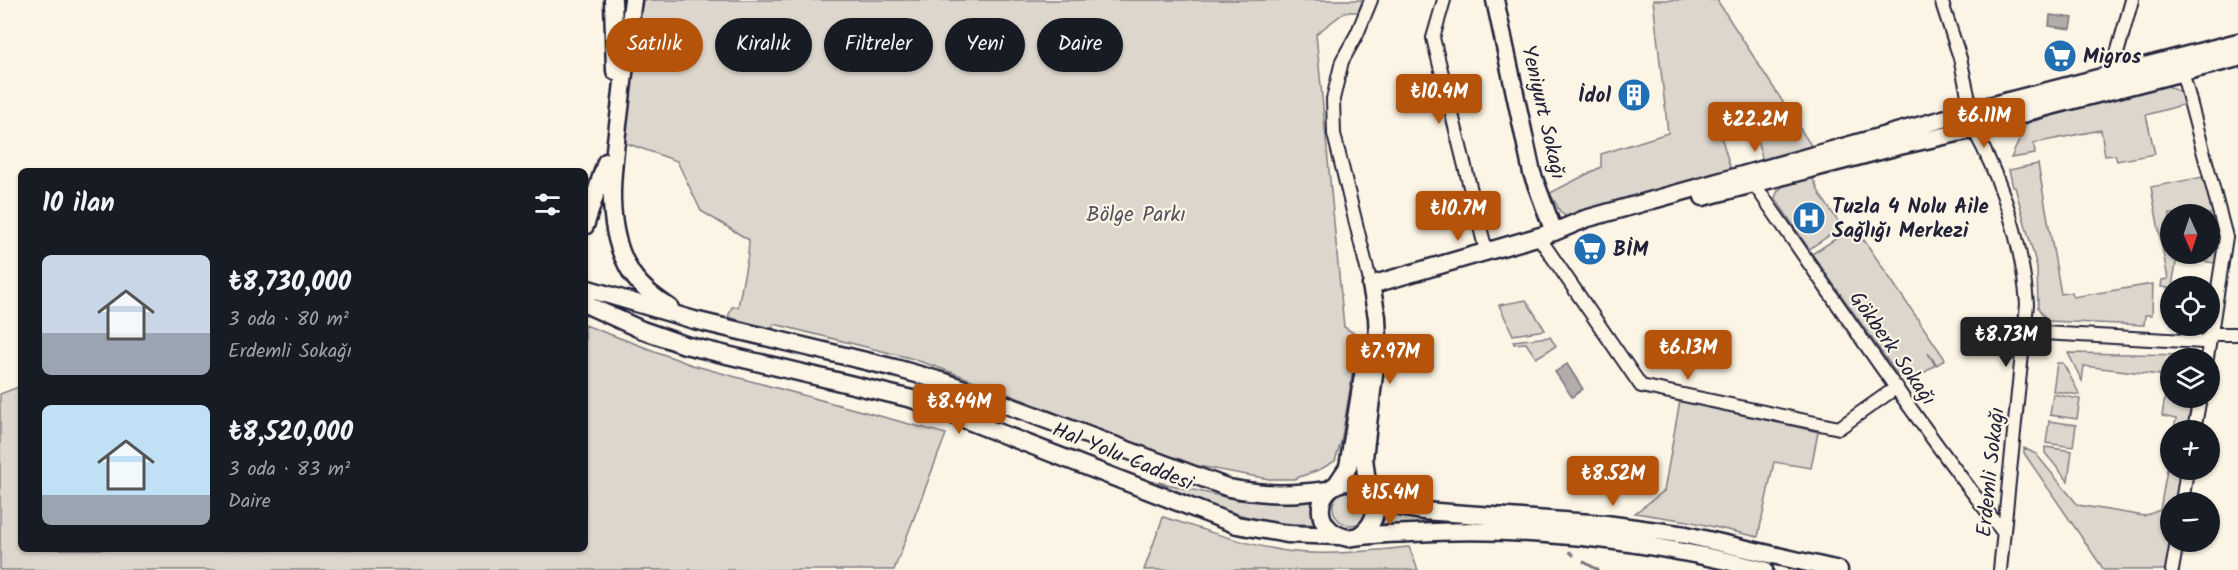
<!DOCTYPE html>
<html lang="tr">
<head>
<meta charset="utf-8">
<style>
	body { margin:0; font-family:Kalam,sans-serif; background:#242831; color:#f1f3f6; height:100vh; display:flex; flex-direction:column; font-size:22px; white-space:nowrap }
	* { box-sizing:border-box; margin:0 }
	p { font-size:20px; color:#9ea1a6 }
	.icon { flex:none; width:33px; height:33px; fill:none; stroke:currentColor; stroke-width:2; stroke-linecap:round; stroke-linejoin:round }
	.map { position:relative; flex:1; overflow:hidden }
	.details { position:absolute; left:18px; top:168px; width:570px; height:384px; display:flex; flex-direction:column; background:#171b24; border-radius:9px; box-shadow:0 2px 4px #0004 }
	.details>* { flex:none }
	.hud { position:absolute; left:606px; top:18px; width:570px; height:54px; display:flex; gap:12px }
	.needle { width:39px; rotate:177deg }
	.buttons { position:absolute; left:2160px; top:204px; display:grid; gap:12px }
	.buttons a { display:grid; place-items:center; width:60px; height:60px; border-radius:50%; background:#171b24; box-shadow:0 2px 4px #0004; font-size:30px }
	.price { position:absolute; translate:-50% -51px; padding:0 14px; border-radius:6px; background:#b45309; color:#fff; font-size:20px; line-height:39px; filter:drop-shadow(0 2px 3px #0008) }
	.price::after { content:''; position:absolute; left:50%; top:36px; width:18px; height:14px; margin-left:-9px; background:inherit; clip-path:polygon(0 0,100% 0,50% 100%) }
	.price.current { background:#222; color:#fff }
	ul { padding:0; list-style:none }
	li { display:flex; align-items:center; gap:18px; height:150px; padding:0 24px }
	li span { display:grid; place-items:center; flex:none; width:168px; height:120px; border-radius:9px; color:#555 }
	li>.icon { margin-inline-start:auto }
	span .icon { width:72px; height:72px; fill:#fffc; stroke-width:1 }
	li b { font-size:26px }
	h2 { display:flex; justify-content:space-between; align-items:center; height:72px; padding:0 24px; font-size:26px }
	.tag { padding:0 21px; border-radius:27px; background:#171b24; box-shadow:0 2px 4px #0004; font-size:21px; line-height:54px }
	.tag.current { background:#b45309; color:#fff }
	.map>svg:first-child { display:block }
	.green { fill:#dcd6cc; stroke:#7f7c84; stroke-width:1.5; fill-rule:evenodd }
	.water { fill:#b2adab; stroke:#78757e; stroke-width:1.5 }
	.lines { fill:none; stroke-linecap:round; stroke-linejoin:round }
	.stream { stroke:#78757e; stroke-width:3 }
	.street-casing { stroke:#22223b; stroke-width:16 }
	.secondary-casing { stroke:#22223b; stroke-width:21 }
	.street { stroke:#fcf5e5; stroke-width:12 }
	.secondary { stroke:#fcf5e5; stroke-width:16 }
	.labels { text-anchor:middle; stroke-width:4.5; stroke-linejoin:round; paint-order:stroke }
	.poi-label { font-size:21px; font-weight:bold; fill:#22223b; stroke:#fcf5e5; text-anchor:start }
	.street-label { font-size:21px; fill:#22223b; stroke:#fcf5e5 }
	.park-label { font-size:21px; fill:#504f5f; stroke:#fcf5e5 }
</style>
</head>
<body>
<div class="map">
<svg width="2238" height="570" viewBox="0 0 2238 570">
	<rect width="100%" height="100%" fill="#fcf5e5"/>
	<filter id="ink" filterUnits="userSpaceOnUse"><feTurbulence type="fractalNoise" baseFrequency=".0167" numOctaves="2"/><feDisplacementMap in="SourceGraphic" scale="12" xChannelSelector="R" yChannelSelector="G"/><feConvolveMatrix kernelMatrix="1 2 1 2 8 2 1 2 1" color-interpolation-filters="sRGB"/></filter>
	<g filter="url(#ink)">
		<!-- green -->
		<path class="green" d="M641,0H1363L1358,12H1345L1316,34L1344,327L1354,333L1358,341L1341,442L1335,461L1321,469L1294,479H1269L1187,464L951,372L910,358L774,324L772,329L728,317L732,307H738L748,255L749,240L701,211L677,161L620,141Z
			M1653,0H1717L1812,147L1763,161L1753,127L1721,136L1731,170L1567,217L1561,213L1550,193L1601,167V154L1668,133Z
			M2164,84L2182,93L2186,104L2146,115L2155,154L2117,161L2115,155L2105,156L2101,130L2034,143L2035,154L2011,158L2027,123Z
			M2038,164L2061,294L2072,292L2073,297L2153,284L2152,315H2145L2144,325L2047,321L2038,308L2037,267L2015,187H2013L2009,170Z
			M1812,177L1821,196L1842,227L1809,249L1775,198C1779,181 1798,181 1812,177Z
			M2203,177L2219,235L2215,263L2177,258L2172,286L2170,288L2161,287L2162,280L2168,279L2151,187ZM2170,214H2210V254H2170Z
			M1851,229L1860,242L1864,240L1945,359L1937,365L1928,353L1935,365L1910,383L1902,371L1897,374L1812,254Z
			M1526,300L1545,330L1513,335L1499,305Z
			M585,325L692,365L946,434L894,570H0V394L21,386V549H585Z
			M1550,337L1556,346L1536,358L1526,343L1514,344L1513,341Z
			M2068,353L2188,355L2190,358H2170V398H2192L2187,430H2174L2176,419L2162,416L2168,376L2084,366L2082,381Z
			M2057,363H2063L2080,395L2053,391Z
			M2053,394L2080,399L2077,419L2050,415Z
			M1680,400L1818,432L1811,468L1774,462L1758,537L1688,521L1635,513L1664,491Z
			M2049,421L2076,425L2073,447L2046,443Z
			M2045,447L2072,451L2068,481L2045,453Z
			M2024,448L2036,454L2078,505L2144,516L2160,510L2170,452V470H2181L2176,502H2170V540L2166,570H2104L2024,453Z
			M1158,482L1238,500L1267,502L1312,497L1313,512L1316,524C1262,527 1207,506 1158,482Z
			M1333 507a18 18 0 1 1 36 0a18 18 0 1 1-36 0Z
			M1388,506L1527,526L1382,524L1387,515Z
			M1163,517C1202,529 1240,543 1280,550C1322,557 1367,551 1409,547L1418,570H1144Z"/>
		<!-- water -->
		<path class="water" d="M2050,15L2073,18L2071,29L2049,26Z
			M1567,364L1583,389L1572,397L1555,372Z"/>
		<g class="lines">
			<!-- stream -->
			<path class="stream" d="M1570,552L1573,555
				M1584,562L1598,570"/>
			<!-- street casing -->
			<g class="street-casing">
				<path id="street" d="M1371,0L1357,34L1342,61L1333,99L1334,134L1371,285
					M1444,0L1433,38L1486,251
					M1941,0L1960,58L1971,109
					M2182,71L2226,237L2207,358
					M2111,75L2132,0
					M1975,132C2004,186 2022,243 2027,304L2000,570
					M1754,184C1836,301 1915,420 2003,532
					M1538,236L1641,386L1839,428L1897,387
					M2026,332L2203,342L2212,334H2238
					M2194,430L2200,398
					M2182,502L2187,470
					M2172,570L2177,542"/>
			</g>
			<!-- secondary casing -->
			<g class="secondary-casing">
				<path id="secondary" d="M613,0L615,71
					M633,0C628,36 624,73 620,109C614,160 602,220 628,267C637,285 654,297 670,308
					M1495,0L1532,173L1554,232
					M2238,42L1985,107H1974L1967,115V123L1975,132H1984L1991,127L2031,111L2238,58
					M1703,197L1895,147L1971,130
					M585,226L606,162
					M1371,285L1554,232L1585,219L1968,112
					M585,288L694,320L895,368L945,382L1229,488C1265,495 1292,495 1328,490
					M585,304L642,330L685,345L912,399L1237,525L1287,534L1339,536
					M1336,485L1348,467L1364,369
					M1368,490L1364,458L1378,341L1377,317L1371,285
					M1373,497L1389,505L1423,511L1606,524L1686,535L1839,570
					M1358,536C1383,521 1382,485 1351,482C1316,480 1307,530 1348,538C1369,534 1391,534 1412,533C1530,526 1649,541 1764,570"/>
			</g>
			<!-- street -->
			<use href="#street" class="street"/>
			<!-- secondary -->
			<use href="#secondary" class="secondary"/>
		</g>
	</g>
	<!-- icons -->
	<defs>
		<g id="supermarket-disc" transform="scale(1.725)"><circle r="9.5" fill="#1f6fb2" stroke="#fcf5e5"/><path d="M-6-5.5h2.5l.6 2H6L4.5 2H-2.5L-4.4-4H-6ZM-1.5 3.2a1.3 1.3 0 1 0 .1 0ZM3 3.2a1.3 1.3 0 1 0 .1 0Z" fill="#fff"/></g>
		<g id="building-disc" transform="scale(1.725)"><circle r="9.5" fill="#1f6fb2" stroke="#fcf5e5"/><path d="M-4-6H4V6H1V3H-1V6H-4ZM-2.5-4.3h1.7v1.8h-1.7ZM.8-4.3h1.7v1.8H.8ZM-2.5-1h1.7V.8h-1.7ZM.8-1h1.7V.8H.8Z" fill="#fff"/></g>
		<g id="hospital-disc" transform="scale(1.725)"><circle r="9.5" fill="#1f6fb2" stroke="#fcf5e5"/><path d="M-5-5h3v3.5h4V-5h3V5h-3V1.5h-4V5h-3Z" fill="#fff"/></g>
	</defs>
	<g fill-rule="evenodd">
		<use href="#supermarket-disc" x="2060" y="56"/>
		<use href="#building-disc" x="1634" y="95"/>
		<use href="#hospital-disc" x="1809" y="218"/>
		<use href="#supermarket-disc" x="1590" y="249"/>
	</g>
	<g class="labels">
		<!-- poi labels -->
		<g class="poi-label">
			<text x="2083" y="63">Migros</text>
			<text x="1611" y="102" text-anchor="end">İdol</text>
			<text x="1832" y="213">Tuzla 4 Nolu Aile<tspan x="1832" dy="24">Sağlığı Merkezi</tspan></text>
			<text x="1613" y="256">BİM</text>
		</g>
		<!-- street labels -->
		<g class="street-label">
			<text transform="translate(1544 112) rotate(77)" y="7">Yeniyurt Sokağı</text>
			<text transform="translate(1893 348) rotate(55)" y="7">Gökberk Sokağı</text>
			<text transform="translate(1123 456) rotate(22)" y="7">Hal Yolu Caddesi</text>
			<text transform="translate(1990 472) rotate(-84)" y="7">Erdemli Sokağı</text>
		</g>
		<!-- park labels -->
		<g class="park-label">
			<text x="1136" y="221">Bölge Parkı</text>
		</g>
	</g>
</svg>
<div class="buttons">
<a><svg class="needle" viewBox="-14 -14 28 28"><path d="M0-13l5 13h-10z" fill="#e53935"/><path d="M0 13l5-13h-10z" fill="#9ea1a6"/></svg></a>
<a><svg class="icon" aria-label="locate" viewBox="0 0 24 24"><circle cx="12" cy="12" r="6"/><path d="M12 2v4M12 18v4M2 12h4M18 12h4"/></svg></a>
<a><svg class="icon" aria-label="layers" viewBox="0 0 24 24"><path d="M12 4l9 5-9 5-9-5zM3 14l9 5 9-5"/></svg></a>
<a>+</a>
<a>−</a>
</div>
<b class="price" style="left:1439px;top:125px">₺10.4M</b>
<b class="price" style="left:1984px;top:149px">₺6.11M</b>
<b class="price" style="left:1755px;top:153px">₺22.2M</b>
<b class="price" style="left:1458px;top:242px">₺10.7M</b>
<b class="price current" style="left:2006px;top:368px">₺8.73M</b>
<b class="price" style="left:1688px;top:381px">₺6.13M</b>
<b class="price" style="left:1390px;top:385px">₺7.97M</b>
<b class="price" style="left:959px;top:435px">₺8.44M</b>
<b class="price" style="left:1613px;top:507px">₺8.52M</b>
<b class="price" style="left:1390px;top:526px">₺15.4M</b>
<div class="hud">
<a class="tag current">Satılık</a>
<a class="tag">Kiralık</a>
<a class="tag">Filtreler</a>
<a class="tag">Yeni</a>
<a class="tag">Daire</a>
</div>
<section class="details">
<h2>10 ilan<svg class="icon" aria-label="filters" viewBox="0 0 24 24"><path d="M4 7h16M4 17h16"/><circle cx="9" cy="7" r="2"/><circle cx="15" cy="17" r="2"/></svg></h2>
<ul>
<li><span style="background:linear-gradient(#c9d6e8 65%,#9aa5b1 0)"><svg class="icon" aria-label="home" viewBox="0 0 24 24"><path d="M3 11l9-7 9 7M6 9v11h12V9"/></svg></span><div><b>₺8,730,000</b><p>3 oda · 80 m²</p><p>Erdemli Sokağı</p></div></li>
<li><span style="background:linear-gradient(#bfe0f5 75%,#9aa5b1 0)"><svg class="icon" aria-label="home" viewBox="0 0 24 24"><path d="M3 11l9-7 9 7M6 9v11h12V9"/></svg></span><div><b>₺8,520,000</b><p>3 oda · 83 m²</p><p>Daire</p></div></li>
</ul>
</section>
</div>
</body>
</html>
